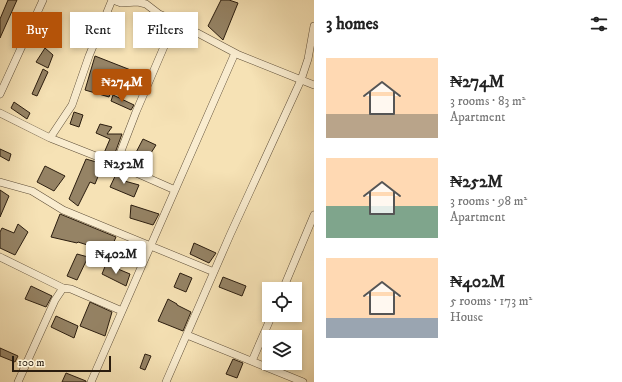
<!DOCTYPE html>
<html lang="en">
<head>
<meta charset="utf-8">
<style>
	body { margin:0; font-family:"IM FELL DW Pica",serif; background:#f2f2f2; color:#222; height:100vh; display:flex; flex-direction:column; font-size:15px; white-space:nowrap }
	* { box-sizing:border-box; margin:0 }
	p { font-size:13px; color:#767676 }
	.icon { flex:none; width:22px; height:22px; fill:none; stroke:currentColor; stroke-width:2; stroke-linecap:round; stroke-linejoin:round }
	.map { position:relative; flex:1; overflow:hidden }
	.sheet { display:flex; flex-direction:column; background:#fff; width:308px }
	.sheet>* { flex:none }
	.banner { position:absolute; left:12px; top:12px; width:242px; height:36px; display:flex; gap:8px }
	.fabs { position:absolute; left:262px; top:282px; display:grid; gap:8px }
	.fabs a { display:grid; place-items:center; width:40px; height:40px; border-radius:0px; background:#fff; box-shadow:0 2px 6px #0003; font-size:20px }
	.scale { position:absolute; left:12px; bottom:10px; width:99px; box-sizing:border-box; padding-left:4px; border:2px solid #2b1d0f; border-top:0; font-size:11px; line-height:14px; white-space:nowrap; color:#2b1d0f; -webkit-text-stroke:3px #f9eccf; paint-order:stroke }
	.price { position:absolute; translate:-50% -34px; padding:0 9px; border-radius:4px; background:#fff; color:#222; font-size:13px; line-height:26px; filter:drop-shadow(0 1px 2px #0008) }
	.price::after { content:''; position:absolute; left:50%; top:24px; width:12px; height:9px; margin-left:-6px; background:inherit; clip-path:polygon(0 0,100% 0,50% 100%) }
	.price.on { background:#b45309; color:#fff }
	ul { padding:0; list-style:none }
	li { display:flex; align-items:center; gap:12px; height:100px; padding:0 12px }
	li span { display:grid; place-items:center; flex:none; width:112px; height:80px; border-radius:0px; color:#555 }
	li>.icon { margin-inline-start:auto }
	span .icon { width:48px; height:48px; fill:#fffc; stroke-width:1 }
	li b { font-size:17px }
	h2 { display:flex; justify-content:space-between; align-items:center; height:48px; padding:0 12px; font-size:17px }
	.chip { padding:0 14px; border-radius:0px; background:#fff; box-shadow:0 2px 6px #0003; font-size:14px; line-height:36px }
	.chip.on { background:#b45309; color:#fff }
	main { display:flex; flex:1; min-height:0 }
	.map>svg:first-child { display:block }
	.building { fill:#958365; stroke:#2b1d0f }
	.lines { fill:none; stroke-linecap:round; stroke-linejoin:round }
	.street-casing { stroke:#5e4e38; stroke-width:8 }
	.street { stroke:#f9eccf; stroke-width:7 }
</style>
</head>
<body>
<main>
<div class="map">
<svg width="314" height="382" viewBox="0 0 314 382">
	<rect width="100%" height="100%" fill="#f6e2b5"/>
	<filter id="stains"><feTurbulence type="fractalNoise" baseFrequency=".005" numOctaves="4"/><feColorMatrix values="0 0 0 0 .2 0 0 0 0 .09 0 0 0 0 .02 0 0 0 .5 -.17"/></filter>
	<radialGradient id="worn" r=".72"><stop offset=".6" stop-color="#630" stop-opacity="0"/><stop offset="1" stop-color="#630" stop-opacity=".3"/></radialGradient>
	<!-- building -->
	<path class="building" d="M8,0H17L0,38V19Z
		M221,0H229L238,3L223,40L208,26Z
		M141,25L149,26L146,42L135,40Z
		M45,48L53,55L48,68L36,62Z
		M95,56L146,76L141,87L116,77L109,97L85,90Z
		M43,69L48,72L37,96L32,94Z
		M113,95L134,105L131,110L111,101Z
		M14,102L30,113L27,119L11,108Z
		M74,112L83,115L79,127L70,124Z
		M100,124L112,127L107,134H122L115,153H104L110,139L96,133Z
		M143,139L156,145L141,169L131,162Z
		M0,149L11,154L9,161L0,156Z
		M86,159L103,164L95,184L90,182L78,206L69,199Z
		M45,166L65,176L54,191L37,182Z
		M118,170L124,173L121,180L139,185L134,197L110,187Z
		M0,190L9,196L0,217Z
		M131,205L159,214L153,225L130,218Z
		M60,214L116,237L105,262L96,259L100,249L78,242L77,243L51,237Z
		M18,224L28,232L15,255L0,248V232L2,228L14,233Z
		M194,243L216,253L209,263L190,254Z
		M77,254L88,257L77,280L67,276Z
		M106,264L130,274L126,286L102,274Z
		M180,273L192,278L186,292L174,287Z
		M223,277L246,286L242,296L219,287Z
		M31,286L52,296L46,307L25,299Z
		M168,299L177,304V305L191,312L183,331L158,321Z
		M90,302L112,312L105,336L80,326Z
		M56,316L78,326L74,338L51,327Z
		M0,348L18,356L15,362L0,356Z
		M145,354L151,356L145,370L140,368Z
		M233,359L243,363L237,378L226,374Z
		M66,373L86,381V382H62Z"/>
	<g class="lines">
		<!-- street casing -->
		<g class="street-casing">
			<path id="street" d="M113,0L121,3L138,2L146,4L159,14L175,21L239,55L314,85
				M0,94L43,0
				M0,113L50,138L116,164L175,190
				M50,138L72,105L89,56L112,0
				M116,164L136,112L175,21
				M0,182L32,191L63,210L214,272
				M0,257L63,288
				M283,289L314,215
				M187,335L303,382
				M252,361L272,315
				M18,382L55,300L63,288L71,289L122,311
				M91,382L235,53
				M166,382L230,235L301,80L308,59L314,26"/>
		</g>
		<!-- street -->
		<use href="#street" class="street"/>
	</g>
	<rect width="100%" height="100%" filter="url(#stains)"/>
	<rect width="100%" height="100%" fill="url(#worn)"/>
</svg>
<div class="fabs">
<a><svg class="icon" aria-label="locate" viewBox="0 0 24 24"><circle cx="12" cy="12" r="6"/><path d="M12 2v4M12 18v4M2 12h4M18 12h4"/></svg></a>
<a><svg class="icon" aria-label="layers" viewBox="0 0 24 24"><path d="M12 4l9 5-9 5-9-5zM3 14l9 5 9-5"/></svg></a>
</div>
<div class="scale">100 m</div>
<b class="price on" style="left:122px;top:103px">₦274M</b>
<b class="price" style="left:124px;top:185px">₦252M</b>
<b class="price" style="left:116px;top:275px">₦402M</b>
<div class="banner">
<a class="chip on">Buy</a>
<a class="chip">Rent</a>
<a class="chip">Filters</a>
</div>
</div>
<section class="sheet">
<h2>3 homes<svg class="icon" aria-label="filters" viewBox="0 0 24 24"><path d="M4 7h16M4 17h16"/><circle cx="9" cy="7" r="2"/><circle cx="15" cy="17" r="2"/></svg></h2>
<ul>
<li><span style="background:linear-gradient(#ffd9b3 70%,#b9a48a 0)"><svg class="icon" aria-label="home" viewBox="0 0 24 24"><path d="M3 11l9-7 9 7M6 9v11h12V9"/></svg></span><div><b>₦274M</b><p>3 rooms · 83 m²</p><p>Apartment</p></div></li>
<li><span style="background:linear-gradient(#ffd9b3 60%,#7fa58c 0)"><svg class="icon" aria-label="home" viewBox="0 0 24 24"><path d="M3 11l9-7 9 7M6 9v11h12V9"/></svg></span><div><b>₦252M</b><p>3 rooms · 98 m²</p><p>Apartment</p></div></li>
<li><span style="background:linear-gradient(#ffd9b3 75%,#9aa5b1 0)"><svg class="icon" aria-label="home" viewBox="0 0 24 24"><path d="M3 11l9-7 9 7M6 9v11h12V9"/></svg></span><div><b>₦402M</b><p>5 rooms · 173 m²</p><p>House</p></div></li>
</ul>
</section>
</main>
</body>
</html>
